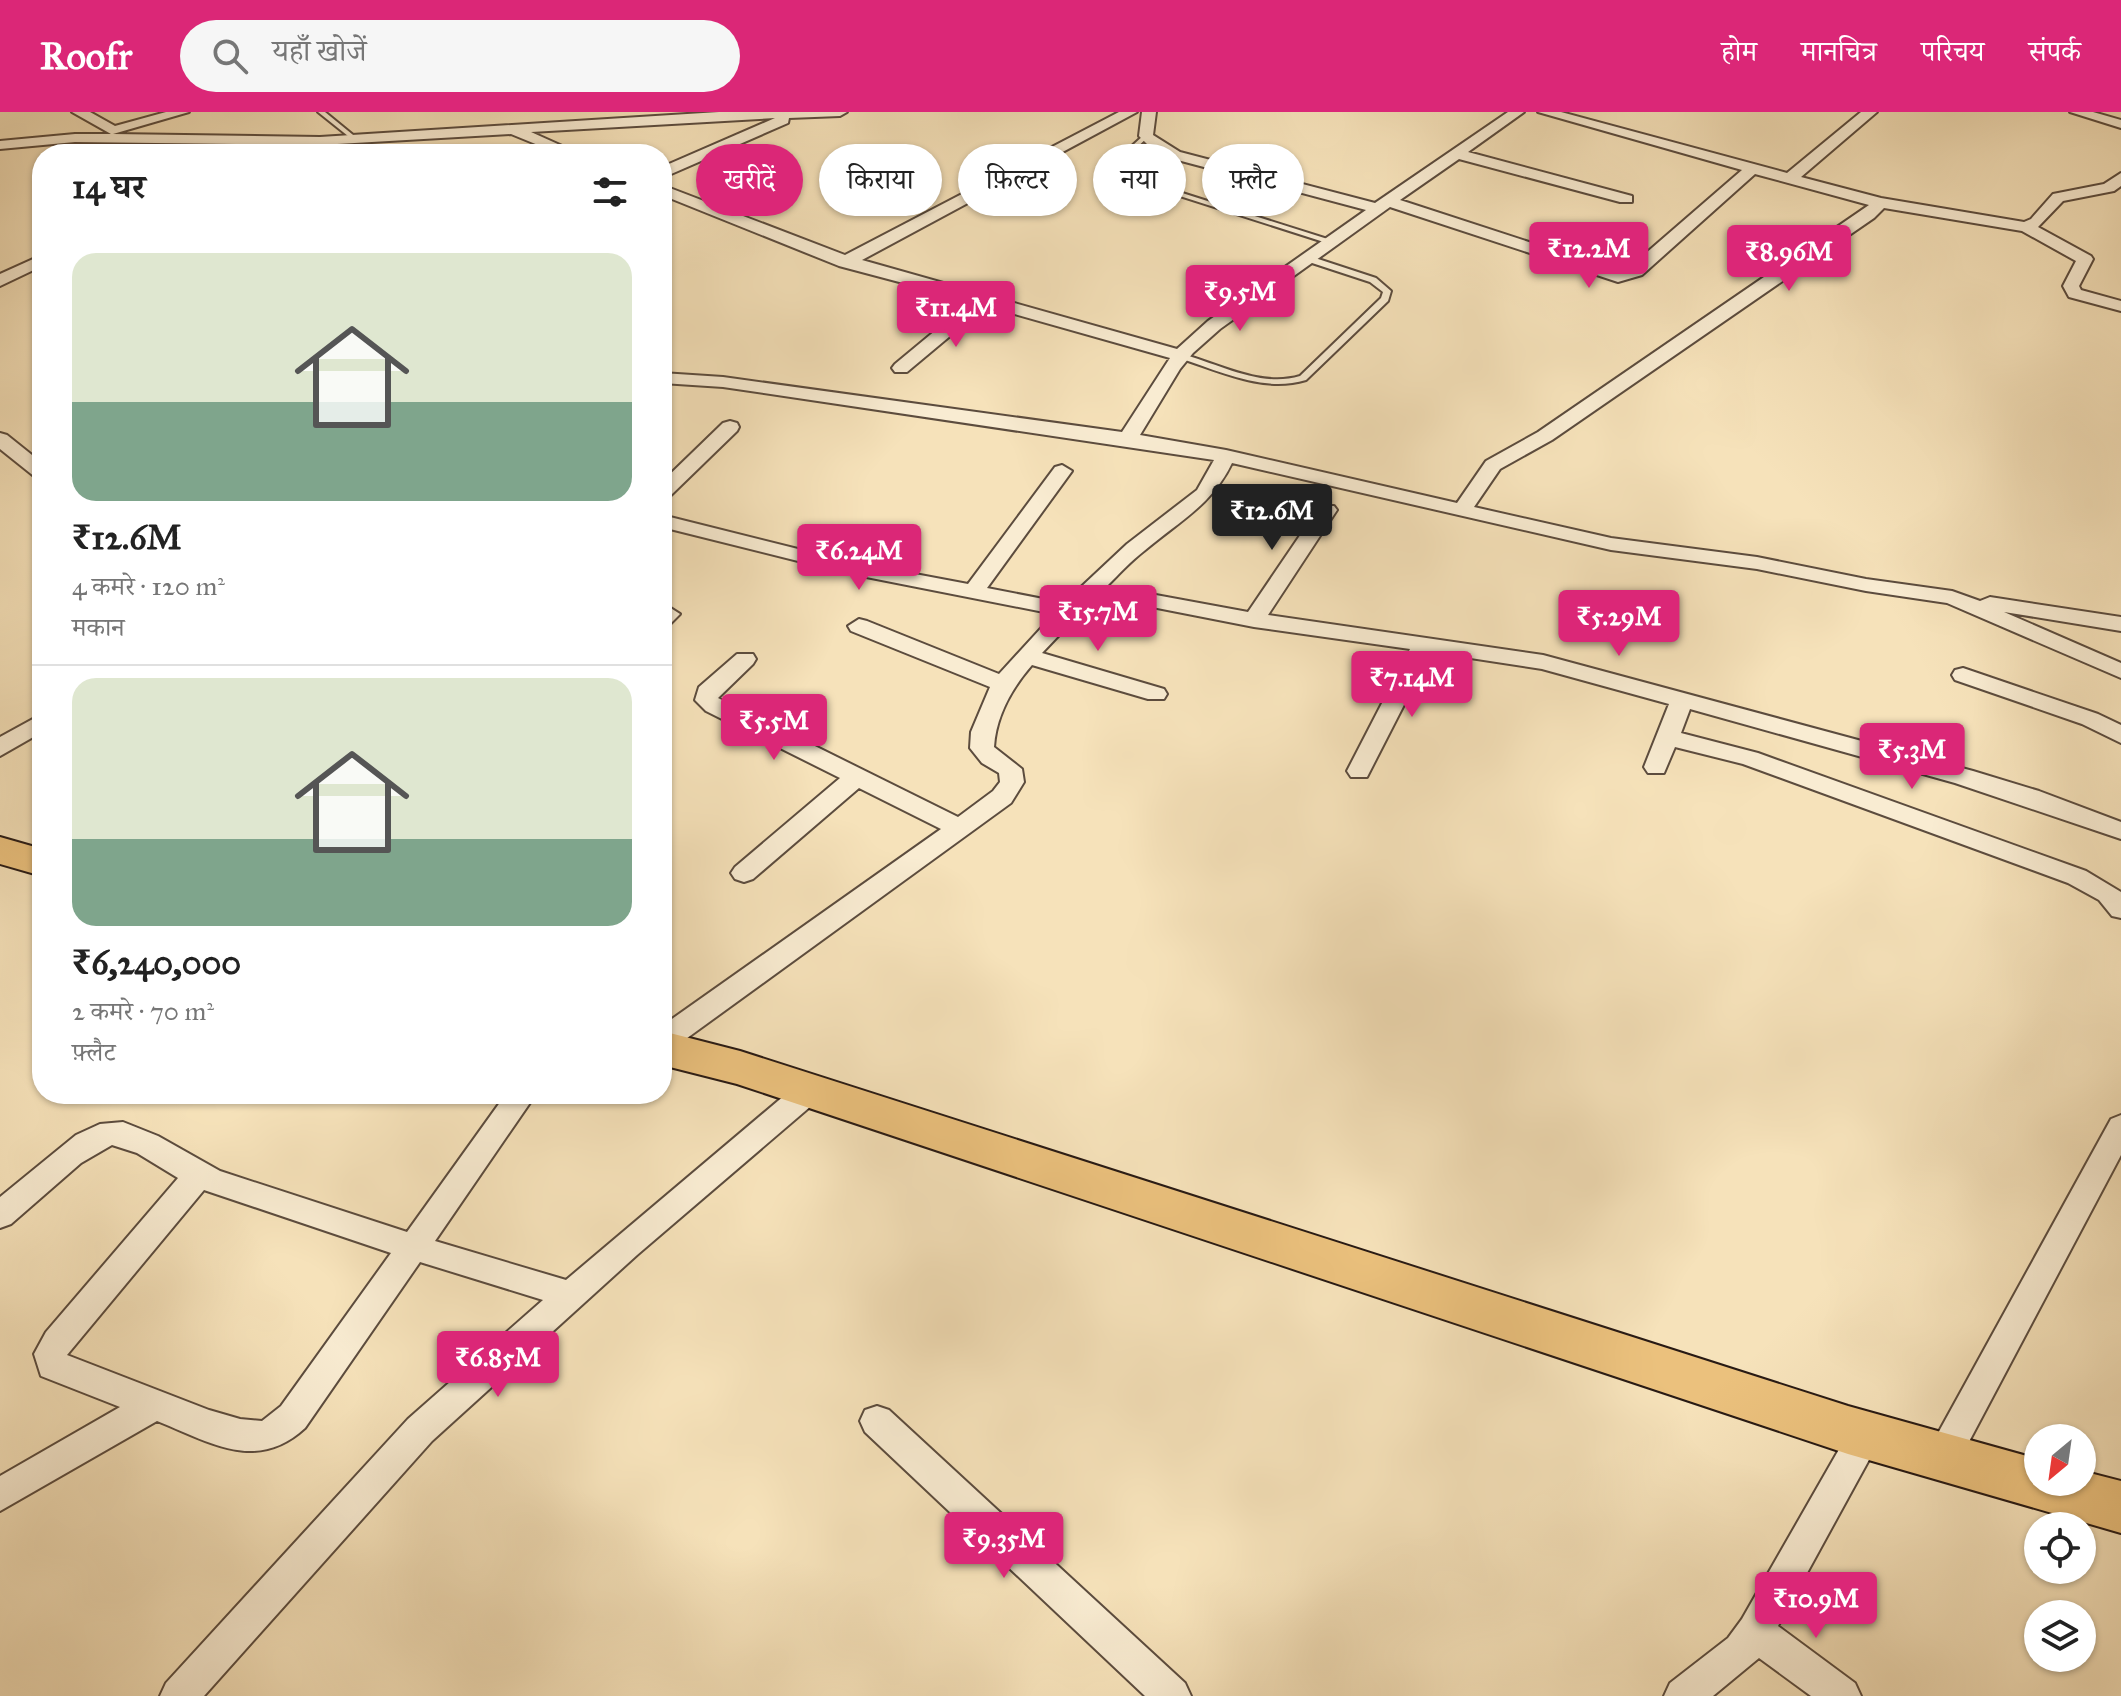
<!DOCTYPE html>
<html lang="hi">
<head>
<meta charset="utf-8">
<style>
	body { margin:0; font-family:"IM FELL Great Primer","Noto Serif Devanagari",serif; background:#f6f6f6; color:#222; height:100vh; display:flex; flex-direction:column; font-size:30px; white-space:nowrap }
	* { box-sizing:border-box; margin:0 }
	p { font-size:26px; color:#767676 }
	.icon { flex:none; width:44px; height:44px; fill:none; stroke:currentColor; stroke-width:2; stroke-linecap:round; stroke-linejoin:round }
	.map { position:relative; flex:1; overflow:hidden }
	.panel { position:absolute; left:32px; top:32px; width:640px; height:960px; display:flex; flex-direction:column; background:#fff; border-radius:32px; box-shadow:0 2px 6px #0004 }
	.panel>* { flex:none }
	.hud { position:absolute; left:696px; top:32px; width:760px; height:72px; display:flex; gap:16px }
	.needle { width:52px; rotate:209deg }
	.tools { position:absolute; left:2024px; top:1312px; display:grid; gap:16px }
	.tools a { display:grid; place-items:center; width:72px; height:72px; border-radius:50%; background:#fff; box-shadow:0 2px 6px #0004; font-size:40px }
	.price { position:absolute; translate:-50% -68px; padding:0 18px; border-radius:8px; background:#db2777; color:#fff; font-size:26px; line-height:52px; filter:drop-shadow(0 2px 4px #0008) }
	.price::after { content:''; position:absolute; left:50%; top:48px; width:24px; height:18px; margin-left:-12px; background:inherit; clip-path:polygon(0 0,100% 0,50% 100%) }
	.price.selected { background:#222; color:#fff }
	ul { padding:0; list-style:none }
	li { display:grid; align-content:center; gap:16px; height:424px; padding:0 40px }
	li+li { border-top:2px solid #e0e0e0 }
	li span { display:grid; place-items:center; height:248px; border-radius:24px; color:#555 }
	li>.icon { margin-inline-start:auto }
	span .icon { width:144px; height:144px; fill:#fffc; stroke-width:1 }
	li b { font-size:34px }
	h2 { display:flex; justify-content:space-between; align-items:center; height:96px; padding:0 40px; font-size:34px }
	.chip { padding:0 28px; border-radius:36px; background:#fff; box-shadow:0 2px 6px #0004; font-size:28px; line-height:72px }
	.chip.selected { background:#db2777; color:#fff }
	header { display:flex; align-items:center; gap:48px; box-sizing:border-box; height:112px; padding:0 40px; background:#db2777; color:#fff }
	header strong { font-size:38px }
	nav { display:flex; gap:44px; margin-inline-start:auto; font-size:28px }
	.search { width:560px; height:72px; background:#f6f6f6; display:flex; align-items:center; gap:20px; box-sizing:border-box; padding:0 28px; border-radius:44px; color:#767676; font-size:30px }
	.map>svg:first-child { display:block }
	.lines { fill:none; stroke-linecap:round; stroke-linejoin:round }
	.service-casing { stroke:#5c4c3e; stroke-width:4 }
	.minor-casing { stroke:#5c4c3e; stroke-width:4 }
	.primary-casing { stroke:#281a14; stroke-width:4 }
	.service { fill:#f9ecd2; fill-rule:evenodd }
	.minor { fill:#f9ecd2; fill-rule:evenodd }
	.primary { fill:#ebc17d; fill-rule:evenodd }
</style>
</head>
<body>
<header>
<strong>Roofr</strong>
<div class="search"><svg class="icon" aria-label="search" viewBox="0 0 24 24"><circle cx="10" cy="10" r="6"/><path d="M15 15l6 6"/></svg>यहाँ खोजें</div>
<nav><a>होम</a><a>मानचित्र</a><a>परिचय</a><a>संपर्क</a></nav>
</header>
<div class="map">
<svg width="2121" height="1584" viewBox="0 0 2121 1584">
	<rect width="100%" height="100%" fill="#f6e2ba"/>
	<filter id="stains"><feTurbulence type="fractalNoise" baseFrequency=".0025" numOctaves="4"/><feColorMatrix values="0 0 0 0 .2 0 0 0 0 .09 0 0 0 0 .02 0 0 0 .5 -.17"/></filter>
	<radialGradient id="worn" r=".72"><stop offset=".6" stop-color="#630" stop-opacity="0"/><stop offset="1" stop-color="#630" stop-opacity=".3"/></radialGradient>
	<g class="lines">
		<!-- service casing -->
		<g class="service-casing">
			<path id="service" d="M318,0H325L358,27L353,28Z
				M1144,23L1149,24L1116,55V60L1337,130L1330,132L1111,62L1110,54Z
				M1306,145H1312L1376,166L1391,179L1388,189L1306,268C1263,281 1220,259 1179,246L1178,244L1182,242C1219,252 1261,276 1300,264L1381,186L1383,180L1370,170L1306,149Z"/>
		</g>
		<!-- minor casing -->
		<g class="minor-casing">
			<path id="minor" d="M72,0H90L115,14L166,0H189L113,22L320,25L719,0H847L840,4L789,6L788,11L662,66V55L775,6L531,20L580,42H560L511,22L320,33L75,30L0,37V29L75,22H111Z
				M1119,0H1137L862,148L1177,237L1208,209L1366,98L1170,46L1152,37L1139,24L1142,0H1156L1153,23L1180,40L1375,91L1508,0H1524L1468,40L1632,84V90H1620L1459,47L1400,88L1618,159L1630,155L1742,58L1538,0H1561L1787,61L1861,0H1877L1801,65L1881,86L2024,110L2031,107L2053,82L2104,72L2121,61V74L2114,79L2063,89L2038,115L2091,144L2093,147L2079,174L2081,178L2121,189V199L2069,185L2063,174L2076,149L2022,119L1884,96L1874,106L1552,328L1500,357L1474,395L1611,426L1757,445L1866,467L1952,479L1980,489L1990,485L2121,505V519L2004,500L2121,551V566L1947,491L1866,479L1757,457L1611,438L1232,351C1212,393 1178,410 1144,439C1131,449 1119,462 1107,474L1248,500L1320,394H1334L1337,398L1268,503L1543,543L1973,659L2039,679L2121,710V727L1955,671L1690,597L1681,621L1758,641L2086,759L2121,780V806L2112,804L2099,788L2068,771L1743,652L1675,635L1664,661H1648L1644,655L1669,592L1542,557L1431,540L1367,665H1351L1347,659L1410,537L1254,515L1096,484L1042,541L1164,577L1167,582L1164,587H1148L1032,553C1012,576 996,604 994,635L1022,657L1024,670L1011,691L672,937L662,940V914L941,717L859,676L753,767L744,770L735,767L731,761L735,755L840,666L706,599L695,588L699,575L737,542H753L756,547L753,552L718,586L958,705L993,679L1000,670L999,661L982,651L970,636L971,620L990,575L851,519L848,514L859,507L867,509L999,562L1054,502L846,461L662,415V403L846,449L968,472L1055,355L1062,353L1072,359L987,476L1064,491L1127,432L1197,378L1214,348L723,275L662,271V261L723,265L1122,320L1170,246L986,194L907,260H895L892,256L895,252L971,189L839,154L662,83V73L845,143ZM1755,62L1869,93L1538,320L1486,349L1457,391L1226,338L1140,323L1180,257L1193,241L1220,217L1390,95L1618,170L1642,163Z
				M2070,0H2093L2121,8V16Z
				M42,143V154L0,174V162Z
				M730,309L737,311L739,315L737,319L669,385L662,387V370L723,311Z
				M0,321L7,323L42,351V367L35,365L0,337Z
				M669,495L680,502L670,512L662,514V497Z
				M1963,556L2098,602L2121,613V631L2082,612L1955,568L1952,563L1955,558Z
				M42,602V620L0,644V625Z
				M808,969L818,972L822,980L818,988L637,1143L432,1329L204,1584H160L166,1571L408,1307L543,1188L420,1150L305,1316C256,1361 210,1330 157,1309L0,1399V1364L120,1295L41,1264L34,1242L46,1220L178,1066L137,1041L112,1033L81,1051L11,1112L0,1116V1085L76,1023L100,1012L123,1010L158,1024L220,1059L407,1120L506,982H536L435,1129L566,1168L798,972ZM204,1078L391,1141L281,1294L262,1309L240,1307L209,1298L67,1243Z
				M2121,1003V1043L1955,1356L1943,1361L1931,1356L1926,1345L1931,1334L2111,1007Z
				M877,1294L889,1298L1185,1571L1191,1584H1145L865,1320L860,1309L865,1298Z
				M1865,1308L1877,1313L1882,1324L1778,1514L1855,1571L1861,1584H1811L1759,1546L1713,1584H1664L1670,1571L1728,1526L1742,1507L1853,1313Z"/>
		</g>
		<!-- primary casing -->
		<g class="primary-casing">
			<path id="primary" d="M0,725L42,737V764L0,752Z
				M662,919L740,939L1848,1294L2038,1347V1370H2082V1359L2121,1369V1421L1848,1342L737,972L662,953Z"/>
		</g>
		<!-- service -->
		<use href="#service" class="service"/>
		<!-- minor -->
		<use href="#minor" class="minor"/>
		<!-- primary -->
		<use href="#primary" class="primary"/>
	</g>
	<rect width="100%" height="100%" filter="url(#stains)"/>
	<rect width="100%" height="100%" fill="url(#worn)"/>
</svg>
<div class="tools">
<a><svg class="needle" viewBox="-14 -14 28 28"><path d="M0-13l5 13h-10z" fill="#e53935"/><path d="M0 13l5-13h-10z" fill="#767676"/></svg></a>
<a><svg class="icon" aria-label="locate" viewBox="0 0 24 24"><circle cx="12" cy="12" r="6"/><path d="M12 2v4M12 18v4M2 12h4M18 12h4"/></svg></a>
<a><svg class="icon" aria-label="layers" viewBox="0 0 24 24"><path d="M12 4l9 5-9 5-9-5zM3 14l9 5 9-5"/></svg></a>
</div>
<b class="price" style="left:1589px;top:178px">₹12.2M</b>
<b class="price" style="left:1789px;top:181px">₹8.96M</b>
<b class="price" style="left:1240px;top:221px">₹9.5M</b>
<b class="price" style="left:956px;top:237px">₹11.4M</b>
<b class="price selected" style="left:1272px;top:440px">₹12.6M</b>
<b class="price" style="left:859px;top:480px">₹6.24M</b>
<b class="price" style="left:1098px;top:541px">₹15.7M</b>
<b class="price" style="left:1619px;top:546px">₹5.29M</b>
<b class="price" style="left:1412px;top:607px">₹7.14M</b>
<b class="price" style="left:774px;top:650px">₹5.5M</b>
<b class="price" style="left:1912px;top:679px">₹5.3M</b>
<b class="price" style="left:498px;top:1287px">₹6.85M</b>
<b class="price" style="left:1004px;top:1468px">₹9.35M</b>
<b class="price" style="left:1816px;top:1528px">₹10.9M</b>
<div class="hud">
<a class="chip selected">खरीदें</a>
<a class="chip">किराया</a>
<a class="chip">फ़िल्टर</a>
<a class="chip">नया</a>
<a class="chip">फ़्लैट</a>
</div>
<section class="panel">
<h2>14 घर<svg class="icon" aria-label="filters" viewBox="0 0 24 24"><path d="M4 7h16M4 17h16"/><circle cx="9" cy="7" r="2"/><circle cx="15" cy="17" r="2"/></svg></h2>
<ul>
<li><span style="background:linear-gradient(#dfe7d0 60%,#7fa58c 0)"><svg class="icon" aria-label="home" viewBox="0 0 24 24"><path d="M3 11l9-7 9 7M6 9v11h12V9"/></svg></span><div><b>₹12.6M</b><p>4 कमरे · 120 m²</p><p>मकान</p></div></li>
<li><span style="background:linear-gradient(#dfe7d0 65%,#7fa58c 0)"><svg class="icon" aria-label="home" viewBox="0 0 24 24"><path d="M3 11l9-7 9 7M6 9v11h12V9"/></svg></span><div><b>₹6,240,000</b><p>2 कमरे · 70 m²</p><p>फ़्लैट</p></div></li>
</ul>
</section>
</div>
</body>
</html>
